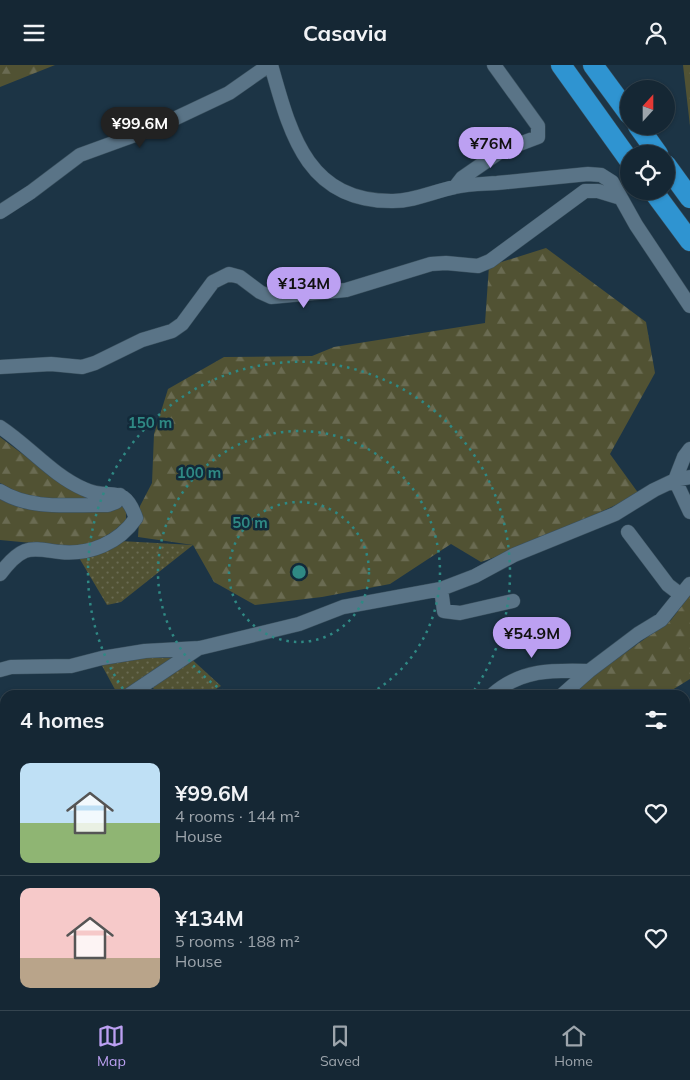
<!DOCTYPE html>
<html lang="en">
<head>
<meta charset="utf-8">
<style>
	body { margin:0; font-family:Mulish,sans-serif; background:#1e2f3c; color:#f1f3f6; height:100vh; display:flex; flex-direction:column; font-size:19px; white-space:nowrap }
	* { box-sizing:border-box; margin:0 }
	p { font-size:16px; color:#9da5ac }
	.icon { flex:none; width:28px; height:28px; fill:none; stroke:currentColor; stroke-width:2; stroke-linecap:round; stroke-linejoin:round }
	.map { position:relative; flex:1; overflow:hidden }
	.sheet { position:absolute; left:0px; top:625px; width:690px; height:320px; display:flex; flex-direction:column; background:#152734; border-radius:15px 15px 0 0; box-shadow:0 1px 4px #0004,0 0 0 1px #34444f }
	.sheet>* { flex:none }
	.needle { width:32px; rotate:21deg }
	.buttons { position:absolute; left:620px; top:15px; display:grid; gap:10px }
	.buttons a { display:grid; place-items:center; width:55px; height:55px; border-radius:50%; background:#152734; box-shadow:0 1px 4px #0004,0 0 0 1px #34444f; font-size:25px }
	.price { position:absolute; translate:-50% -42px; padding:0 11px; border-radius:18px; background:#bca0f2; color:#111; font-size:16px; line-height:32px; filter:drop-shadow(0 1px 2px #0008) }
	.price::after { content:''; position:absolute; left:50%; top:30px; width:15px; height:11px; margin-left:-8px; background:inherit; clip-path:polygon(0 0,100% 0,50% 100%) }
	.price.selected { background:#222; color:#fff }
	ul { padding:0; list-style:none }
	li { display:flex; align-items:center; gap:15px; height:125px; padding:0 20px }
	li+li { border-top:1px solid #34444f }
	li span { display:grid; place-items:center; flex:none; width:140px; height:100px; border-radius:10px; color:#555 }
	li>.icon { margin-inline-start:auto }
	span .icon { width:60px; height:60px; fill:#fffc; stroke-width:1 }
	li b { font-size:21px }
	h2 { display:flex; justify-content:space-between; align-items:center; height:60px; padding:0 20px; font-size:21px }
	header { display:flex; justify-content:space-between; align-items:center; height:65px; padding:0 20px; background:#152734; font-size:22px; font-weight:700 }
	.tabs { display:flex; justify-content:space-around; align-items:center; height:70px; border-top:1px solid #34444f; background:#152734; font-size:14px; color:#9da5ac }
	.tabs a { display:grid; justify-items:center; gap:2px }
	.tabs .selected { color:#bca0f2 }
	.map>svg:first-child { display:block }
	.grass { fill:url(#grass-dots) }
	.forest { fill:url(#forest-firs) }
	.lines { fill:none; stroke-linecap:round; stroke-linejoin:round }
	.minor-casing { stroke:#3a505e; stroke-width:15 }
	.highway-casing { stroke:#3a505e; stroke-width:21 }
	.minor { stroke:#5a7487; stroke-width:14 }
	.highway { stroke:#2f94d1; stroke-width:20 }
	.ring { fill:none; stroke:#2f8984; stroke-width:2.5; stroke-dasharray:2.5 5 }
	.centre { fill:#2f8984; stroke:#122a3a; stroke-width:2.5 }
	.ring-label { font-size:15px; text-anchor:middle; font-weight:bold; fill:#2f8984; stroke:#122a3a; stroke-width:5; stroke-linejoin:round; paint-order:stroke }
</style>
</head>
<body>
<header><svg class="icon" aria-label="menu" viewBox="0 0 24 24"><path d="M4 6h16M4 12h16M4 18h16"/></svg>Casavia<svg class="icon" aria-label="person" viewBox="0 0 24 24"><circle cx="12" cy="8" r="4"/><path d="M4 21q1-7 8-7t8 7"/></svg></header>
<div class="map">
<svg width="690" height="945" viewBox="0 0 690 945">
	<defs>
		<pattern id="grass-dots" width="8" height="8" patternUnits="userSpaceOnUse" patternTransform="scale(1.25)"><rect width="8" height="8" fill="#515233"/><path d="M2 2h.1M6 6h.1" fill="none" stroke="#6a6b52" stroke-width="1.8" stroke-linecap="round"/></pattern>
		<pattern id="forest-firs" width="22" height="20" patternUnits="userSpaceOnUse" patternTransform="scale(1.25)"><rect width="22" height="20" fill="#515233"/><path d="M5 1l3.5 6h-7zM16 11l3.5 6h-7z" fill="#6a6b52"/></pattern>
	</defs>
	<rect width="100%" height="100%" fill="#1c3445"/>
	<!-- grass -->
	<path class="grass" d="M120,476L193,480L121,537L107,540L78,491Z
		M186,589L221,621L206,630H159L148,617L118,630L100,597Z"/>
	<!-- forest -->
	<path class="forest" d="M0,0H55L0,22Z
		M683,0H690V61Z
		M546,183L646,257L655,308L610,389L639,429L537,477L481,497L451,479L390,519L322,532L255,540L214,517L193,480L138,472L140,441L152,418L154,369L168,324L224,292L312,291L334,282L485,258L489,201Z
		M0,372L65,421L95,436L27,432L0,418Z
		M0,429L98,447L126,441V455L114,466L85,483L0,475Z
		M690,530V614L664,630H574L590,613L671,555Z
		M397,940H446L444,945H395Z"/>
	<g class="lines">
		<!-- minor casing -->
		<g class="minor-casing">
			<path id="minor" d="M271,0C290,67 306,137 393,136C415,136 434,126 455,122C469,119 483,119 497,118C527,115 558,112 588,109L601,110L612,117L636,160L690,241
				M455,122L462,113L501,86L538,72V61L494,0
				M0,147L31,127L80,90L157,62L229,28L269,0
				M0,302L51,299L82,302L95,298L142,275L172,266L182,259L213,217L229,209L240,212L260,227L271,232L346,225L431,199L446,198L478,201L490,196L585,126H598L621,133
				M0,362C29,381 52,410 84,424C110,437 123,416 136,453C119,478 90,490 60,487C49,486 35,482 25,486C15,490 6,501 0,509
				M690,384L684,392L675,415L690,447
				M0,426C32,446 72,439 108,440L116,437L120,430
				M628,467L668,520L681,530
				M441,524L444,546L460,548L513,536
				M0,605L11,602L71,601L102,593L145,586L200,583L299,559L343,542L441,524L475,511L514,490L615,449L654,425L675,415L690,412
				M129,630L199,583
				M492,630C521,604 553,605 589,606
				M562,630L589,606L638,569L661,555L690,519
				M0,707L5,704
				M685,847L690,840
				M0,895L5,898
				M0,940L5,938
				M52,945V940
				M329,945L332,940
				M598,945L603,940"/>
		</g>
		<!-- highway casing -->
		<g class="highway-casing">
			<path id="highway" d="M561,0L629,95
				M593,0L629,49
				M638,61L658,89
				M666,100L690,133
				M653,126L690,176"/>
		</g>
		<!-- minor -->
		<use href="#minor" class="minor"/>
		<!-- highway -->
		<use href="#highway" class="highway"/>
	</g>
	<!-- distance rings -->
	<g class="ring">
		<circle cx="299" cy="507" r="70"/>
		<path d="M230 630A141 141 0 1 1 368 630"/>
		<path d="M127 630A211 211 0 1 1 471 630"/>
	</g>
	<circle cx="299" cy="507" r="8" class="centre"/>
	<g class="ring-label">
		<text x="150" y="363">150 m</text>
		<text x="199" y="413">100 m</text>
		<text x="250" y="463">50 m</text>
	</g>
</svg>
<div class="buttons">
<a><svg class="needle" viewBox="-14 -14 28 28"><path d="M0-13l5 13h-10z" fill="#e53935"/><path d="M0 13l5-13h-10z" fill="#9da5ac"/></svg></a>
<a><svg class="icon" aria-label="locate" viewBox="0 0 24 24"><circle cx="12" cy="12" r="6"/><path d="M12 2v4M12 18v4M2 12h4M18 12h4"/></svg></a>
</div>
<b class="price selected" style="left:140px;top:84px">¥99.6M</b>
<b class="price" style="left:491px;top:104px">¥76M</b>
<b class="price" style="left:304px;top:244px">¥134M</b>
<b class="price" style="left:532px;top:594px">¥54.9M</b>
<section class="sheet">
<h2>4 homes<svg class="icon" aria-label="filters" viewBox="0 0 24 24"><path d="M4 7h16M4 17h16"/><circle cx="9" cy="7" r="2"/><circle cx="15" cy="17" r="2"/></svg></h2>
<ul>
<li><span style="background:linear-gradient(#bfe0f5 60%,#8fb573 0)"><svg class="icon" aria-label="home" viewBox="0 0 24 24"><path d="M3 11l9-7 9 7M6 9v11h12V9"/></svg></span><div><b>¥99.6M</b><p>4 rooms · 144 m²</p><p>House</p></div><svg class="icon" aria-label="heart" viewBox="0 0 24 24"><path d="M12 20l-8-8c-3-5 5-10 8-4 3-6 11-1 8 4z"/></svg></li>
<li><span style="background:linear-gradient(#f6c9c9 70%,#b9a48a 0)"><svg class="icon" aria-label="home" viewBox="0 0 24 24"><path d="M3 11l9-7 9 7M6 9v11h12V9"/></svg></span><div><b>¥134M</b><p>5 rooms · 188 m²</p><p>House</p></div><svg class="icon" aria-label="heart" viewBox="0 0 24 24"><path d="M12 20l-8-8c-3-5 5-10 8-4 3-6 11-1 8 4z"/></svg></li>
</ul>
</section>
</div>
<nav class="tabs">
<a class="selected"><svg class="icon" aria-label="map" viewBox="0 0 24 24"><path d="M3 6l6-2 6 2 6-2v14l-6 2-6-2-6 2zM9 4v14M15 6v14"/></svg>Map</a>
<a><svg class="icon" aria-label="saved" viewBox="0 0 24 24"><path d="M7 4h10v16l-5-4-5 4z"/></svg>Saved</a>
<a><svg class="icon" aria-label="home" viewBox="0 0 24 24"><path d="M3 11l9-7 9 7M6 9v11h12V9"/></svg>Home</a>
</nav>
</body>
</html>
